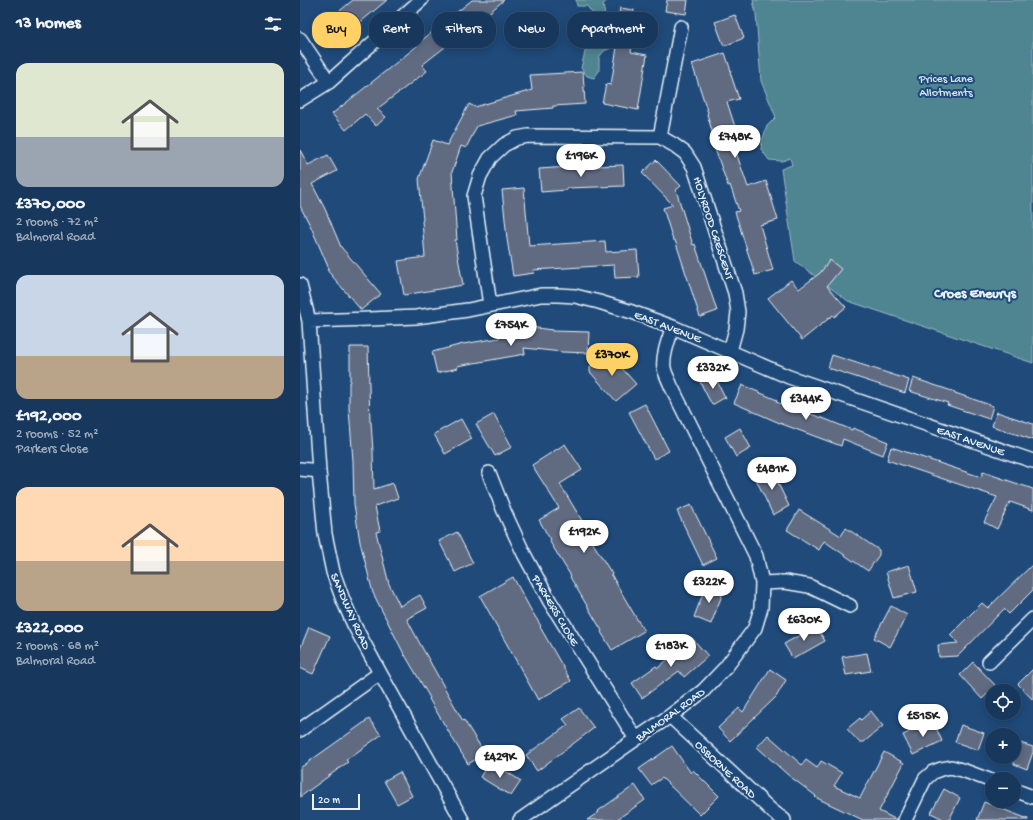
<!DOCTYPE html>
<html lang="en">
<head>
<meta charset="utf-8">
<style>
	body { margin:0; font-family:"Gochi Hand",sans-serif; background:#203f62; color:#f1f3f6; height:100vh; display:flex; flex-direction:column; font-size:15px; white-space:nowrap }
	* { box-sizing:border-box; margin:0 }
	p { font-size:13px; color:#9eacbb }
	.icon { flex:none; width:22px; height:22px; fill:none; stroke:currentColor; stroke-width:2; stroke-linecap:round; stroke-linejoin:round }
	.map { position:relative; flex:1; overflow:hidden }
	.drawer { display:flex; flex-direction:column; background:#17385c; width:300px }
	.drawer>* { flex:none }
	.top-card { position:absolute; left:12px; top:12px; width:380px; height:36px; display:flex; gap:8px }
	.controls { position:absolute; left:685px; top:684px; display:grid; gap:8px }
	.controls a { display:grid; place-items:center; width:36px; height:36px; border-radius:50%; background:#17385c; box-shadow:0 2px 10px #0003,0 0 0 1px #365272; font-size:20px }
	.scale { position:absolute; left:12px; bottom:10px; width:48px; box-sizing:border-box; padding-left:4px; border:2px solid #e8f1f8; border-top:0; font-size:11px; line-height:14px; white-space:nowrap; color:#e8f1f8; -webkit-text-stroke:3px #1f4a7a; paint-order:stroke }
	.price { position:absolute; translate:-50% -34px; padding:0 9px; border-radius:14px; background:#fff; color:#222; font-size:13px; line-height:26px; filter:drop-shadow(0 1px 2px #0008) }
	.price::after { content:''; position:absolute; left:50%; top:24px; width:12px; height:9px; margin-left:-6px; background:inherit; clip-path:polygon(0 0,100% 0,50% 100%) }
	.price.active { background:#ffd166; color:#111 }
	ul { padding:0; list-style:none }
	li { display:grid; align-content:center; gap:8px; height:212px; padding:0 16px }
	li span { display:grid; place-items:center; height:124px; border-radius:12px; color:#555 }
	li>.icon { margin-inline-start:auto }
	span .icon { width:72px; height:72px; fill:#fffc; stroke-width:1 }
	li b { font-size:17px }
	h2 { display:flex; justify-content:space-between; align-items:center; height:48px; padding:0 16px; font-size:17px }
	.chip { padding:0 14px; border-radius:16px; background:#17385c; box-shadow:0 2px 10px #0003,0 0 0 1px #365272; font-size:14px; line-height:36px }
	.chip.active { background:#ffd166; color:#111 }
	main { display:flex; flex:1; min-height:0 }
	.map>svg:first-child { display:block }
	.green { fill:#4f8491; stroke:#9cbac4 }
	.building { fill:#616b81; stroke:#e8f1f8 }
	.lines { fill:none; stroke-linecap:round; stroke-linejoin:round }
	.street-casing { stroke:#e8f1f8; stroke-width:16 }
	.street { stroke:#1f4a7a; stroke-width:13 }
	.labels { text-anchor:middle; stroke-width:4; stroke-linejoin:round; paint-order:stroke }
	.park-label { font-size:12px; fill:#d1e1e9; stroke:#1f4a7a }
	.street-label { font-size:12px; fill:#e8f1f8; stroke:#1f4a7a }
	.quarter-label { font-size:14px; font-weight:bold; fill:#e8f1f8; stroke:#1f4a7a }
</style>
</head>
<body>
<main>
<section class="drawer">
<h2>13 homes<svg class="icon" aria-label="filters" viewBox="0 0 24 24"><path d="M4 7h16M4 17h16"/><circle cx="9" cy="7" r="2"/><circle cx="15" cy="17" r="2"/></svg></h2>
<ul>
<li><span style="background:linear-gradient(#dfe7d0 60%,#9aa5b1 0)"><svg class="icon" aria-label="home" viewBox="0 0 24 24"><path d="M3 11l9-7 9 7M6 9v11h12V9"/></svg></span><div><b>£370,000</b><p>2 rooms · 72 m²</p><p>Balmoral Road</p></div></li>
<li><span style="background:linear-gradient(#c9d6e8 65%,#b9a48a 0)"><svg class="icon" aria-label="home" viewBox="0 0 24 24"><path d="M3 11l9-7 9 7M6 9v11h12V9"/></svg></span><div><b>£192,000</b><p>2 rooms · 52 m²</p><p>Parkers Close</p></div></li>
<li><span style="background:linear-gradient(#ffd9b3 60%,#b9a48a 0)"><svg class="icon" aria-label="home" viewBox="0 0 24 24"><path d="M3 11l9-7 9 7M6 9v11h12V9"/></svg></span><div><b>£322,000</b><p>2 rooms · 68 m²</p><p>Balmoral Road</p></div></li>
</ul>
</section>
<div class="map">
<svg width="733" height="820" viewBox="0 0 733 820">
	<rect width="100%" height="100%" fill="#1f4a7a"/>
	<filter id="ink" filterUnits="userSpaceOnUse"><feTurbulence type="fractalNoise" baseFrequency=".025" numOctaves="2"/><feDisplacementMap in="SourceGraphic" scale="8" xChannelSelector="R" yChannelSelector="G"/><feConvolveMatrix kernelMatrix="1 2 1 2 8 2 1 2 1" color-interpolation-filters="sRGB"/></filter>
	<g filter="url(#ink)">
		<!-- green -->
		<path class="green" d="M276,0H310L306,1L303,5C305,16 307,27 318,33L322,47H313L304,51L299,57V71L294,78L287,76L281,68L286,48L284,38L290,29L293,14L287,6H277Z
			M453,0H733V363L548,301L495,261L481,169L492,165L490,158L482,161L469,160L461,149L462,141L467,126L476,117L461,81L456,14Z"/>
		<!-- building -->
		<path class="building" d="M53,0H87L45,35L31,18Z
			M172,0H204L164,34L163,33L122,65L127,71L77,109L86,117L76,126L65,114L46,130L32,114L117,46L116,45Z
			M367,0H388L386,14L365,11Z
			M320,8L334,10L332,22L335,23L331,52L347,55L338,110L302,103L306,84L311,85L317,47H314Z
			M435,15L444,38L424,46L415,22Z
			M425,53L431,71L430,72L439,99L427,102L438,136L431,138L448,187L466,181L478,220L460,225L473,270L455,275L435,212L439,211L430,185L428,186L415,149L417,148L407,114L408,113L392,64Z
			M283,72L285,104L253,106V108L216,111L217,115L177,126L166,148L161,146L152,172L157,240H155L163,285L104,295L98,261L125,257L122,221L123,220L119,179L133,140L147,145L169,104L175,107L232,90L230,75Z
			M0,150L8,165L28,155L37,171L12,184L25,209L41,247L81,294L61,310L27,270L29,269L11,227L0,206Z
			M356,160L381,186L376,190L393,245L395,244L417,311L400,317L375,240H373L363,208L373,205L342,173Z
			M323,165L324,186L267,188V190L241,192L239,169L269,167Z
			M224,188L229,246L305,241L306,252L337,250L339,277L315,278L314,265L233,270L234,273L213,276L207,239L202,190Z
			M530,260L541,269L527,286L546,307L534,317L533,315L502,340L468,298L491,280L499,289L520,273Z
			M230,327L252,330V331L289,332L288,353L262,352L224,348L225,354L157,366L158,368L137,373L132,352L163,344L199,338V336L229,330Z
			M50,347H68L70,422H71L73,452L74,489L93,483L98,498L75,506L80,531L76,532L89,584L100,606L120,595L127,608L107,619L119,642L163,721L164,720L185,754L168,764L129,699L130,698L105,655V656L73,593L60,542L54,504L53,461L49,409V382H50Z
			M304,354H309L336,384L316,401L290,372V367Z
			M532,355L609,380L605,393L528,368Z
			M414,375L426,399L424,398L412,405L400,382Z
			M613,378L655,392V393L693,406L689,419L647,405L648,403L609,391Z
			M442,385L477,400L476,402L525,419L552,430L553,428L588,442L583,455L543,439L541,446L482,424L434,403Z
			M345,404L369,451L354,459L329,412Z
			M697,412L733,424V440L692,426Z
			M194,414L212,447L195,456L176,424Z
			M161,419L172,439L145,454L134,434Z
			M440,428L451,448L436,457L425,437Z
			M265,444L282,470L260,484L293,539L291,540L312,574H311L324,597L344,631L312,650L301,632L302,631L270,577L271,576L250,542L251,541L239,520L259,508L232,465Z
			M591,447L681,477L683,472L733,489V510L710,502L697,529L684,522L697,497L587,460Z
			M470,467L489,506L473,515L454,475Z
			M391,505L417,558L403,565L377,511Z
			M499,510L541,536L546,528L579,550V555L568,571L524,541L519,550L487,530Z
			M157,532L173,563L155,572L139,541Z
			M733,564V590L709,614L704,609L658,656L639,657L638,645L658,643L650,635L682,603L688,608Z
			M609,565L617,592L594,598L586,572Z
			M213,577L231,610L241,626L240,627L271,681L238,700L180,596Z
			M407,583L424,590L411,624L394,617Z
			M591,606L607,615L590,647L574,638Z
			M516,626L525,641L493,659L484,644Z
			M9,627L30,636L13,674L0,668V649Z
			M392,638L408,656L384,677L379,671L342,698L332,683L356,666L358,668Z
			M567,653L571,671L546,675L542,657Z
			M673,662L696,686L682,699L660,675Z
			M470,669L486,680L476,697L430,741L418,728L439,708L443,712Z
			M733,669V700L718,684Z
			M279,708L294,728L237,771L226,755L268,725L263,719Z
			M571,711L583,726L564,742H559L547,729L560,718L561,720Z
			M69,719L81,735L46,760L48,762L0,797V768Z
			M633,721L642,741L613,755L603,735Z
			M661,725L684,733L678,750L655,742Z
			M468,735L502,765L506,760L517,768L521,761L542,773L534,786L560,798L584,752L604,763L579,811L597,820H563L525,802L515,797L516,796L488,775L457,747Z
			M714,741L733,747V752L727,769L714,764Z
			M372,746L391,773L393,770L419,796L400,815L362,778L351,785L339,769Z
			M190,761L221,781L211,796L180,777Z
			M100,772L112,796L97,804L84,781Z
			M335,785L345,800L316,820H287L299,812L298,811Z
			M644,789L660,798L649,820H645L631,813Z
			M684,802L728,819V820H677Z"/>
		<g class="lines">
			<!-- street casing -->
			<g class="street-casing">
				<path id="street" d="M0,39L29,82
					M0,100L29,82L121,0
					M360,137L381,27
					M0,285L9,321L19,471L25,534L33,572L43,600L54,625L80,673L162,820
					M190,305L174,196L180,176L190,158L204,145L217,138L228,136L360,137L374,145L385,153L394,167L435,293L438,312L436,329L430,351
					M9,321L70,319L116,317L168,310L241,295H258L275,296L299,302L332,312L373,327L489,377L733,461
					M0,469L19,471
					M189,473L204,511L224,554L249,600L336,739
					M462,583L485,582L509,586L550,606
					M689,662L733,619
					M370,716L472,811L484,820
					M0,730L80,673
					M714,790L733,797
					M220,820L336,739L370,716L403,691L426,667L455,628L461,608L462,583L456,556L371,386C369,380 365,374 364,368C362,356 369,338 373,327
					M605,820L625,779L633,772L641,769L651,767L665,771L692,781"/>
			</g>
			<!-- street -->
			<use href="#street" class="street"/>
		</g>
	</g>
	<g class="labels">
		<!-- park labels -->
		<g class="park-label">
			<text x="646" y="82">Prices Lane<tspan x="646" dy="14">Allotments</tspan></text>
		</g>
		<!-- street labels -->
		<g class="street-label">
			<text transform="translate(414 228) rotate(72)" y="4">HOLYROOD CRESCENT</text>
			<text transform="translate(368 326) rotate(21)" y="4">EAST AVENUE</text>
			<text transform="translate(671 440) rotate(19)" y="4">EAST AVENUE</text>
			<text transform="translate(256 610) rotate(59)" y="4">PARKERS CLOSE</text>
			<text transform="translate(51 611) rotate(66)" y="4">SANDWAY ROAD</text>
			<text transform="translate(370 714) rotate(-36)" y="4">BALMORAL ROAD</text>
			<text transform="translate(426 769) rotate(43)" y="4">OSBORNE ROAD</text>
		</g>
		<!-- quarter labels -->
		<g class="quarter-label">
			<text x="675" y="297">Croes Eneurys</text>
		</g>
	</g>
</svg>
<div class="controls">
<a><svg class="icon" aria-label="locate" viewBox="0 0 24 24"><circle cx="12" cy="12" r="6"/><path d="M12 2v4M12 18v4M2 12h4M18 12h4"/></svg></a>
<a>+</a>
<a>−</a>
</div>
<div class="scale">20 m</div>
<b class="price" style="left:435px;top:159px">£748K</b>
<b class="price" style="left:281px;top:178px">£196K</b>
<b class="price" style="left:211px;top:347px">£754K</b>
<b class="price active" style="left:312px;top:377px">£370K</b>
<b class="price" style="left:413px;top:390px">£332K</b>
<b class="price" style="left:506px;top:421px">£344K</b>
<b class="price" style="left:472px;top:491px">£481K</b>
<b class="price" style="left:284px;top:554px">£192K</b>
<b class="price" style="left:409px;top:604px">£322K</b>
<b class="price" style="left:504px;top:642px">£630K</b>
<b class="price" style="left:371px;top:668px">£183K</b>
<b class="price" style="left:623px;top:738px">£515K</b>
<b class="price" style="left:200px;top:779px">£429K</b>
<div class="top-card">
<a class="chip active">Buy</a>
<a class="chip">Rent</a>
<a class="chip">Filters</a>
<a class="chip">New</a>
<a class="chip">Apartment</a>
</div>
</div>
</main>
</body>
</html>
